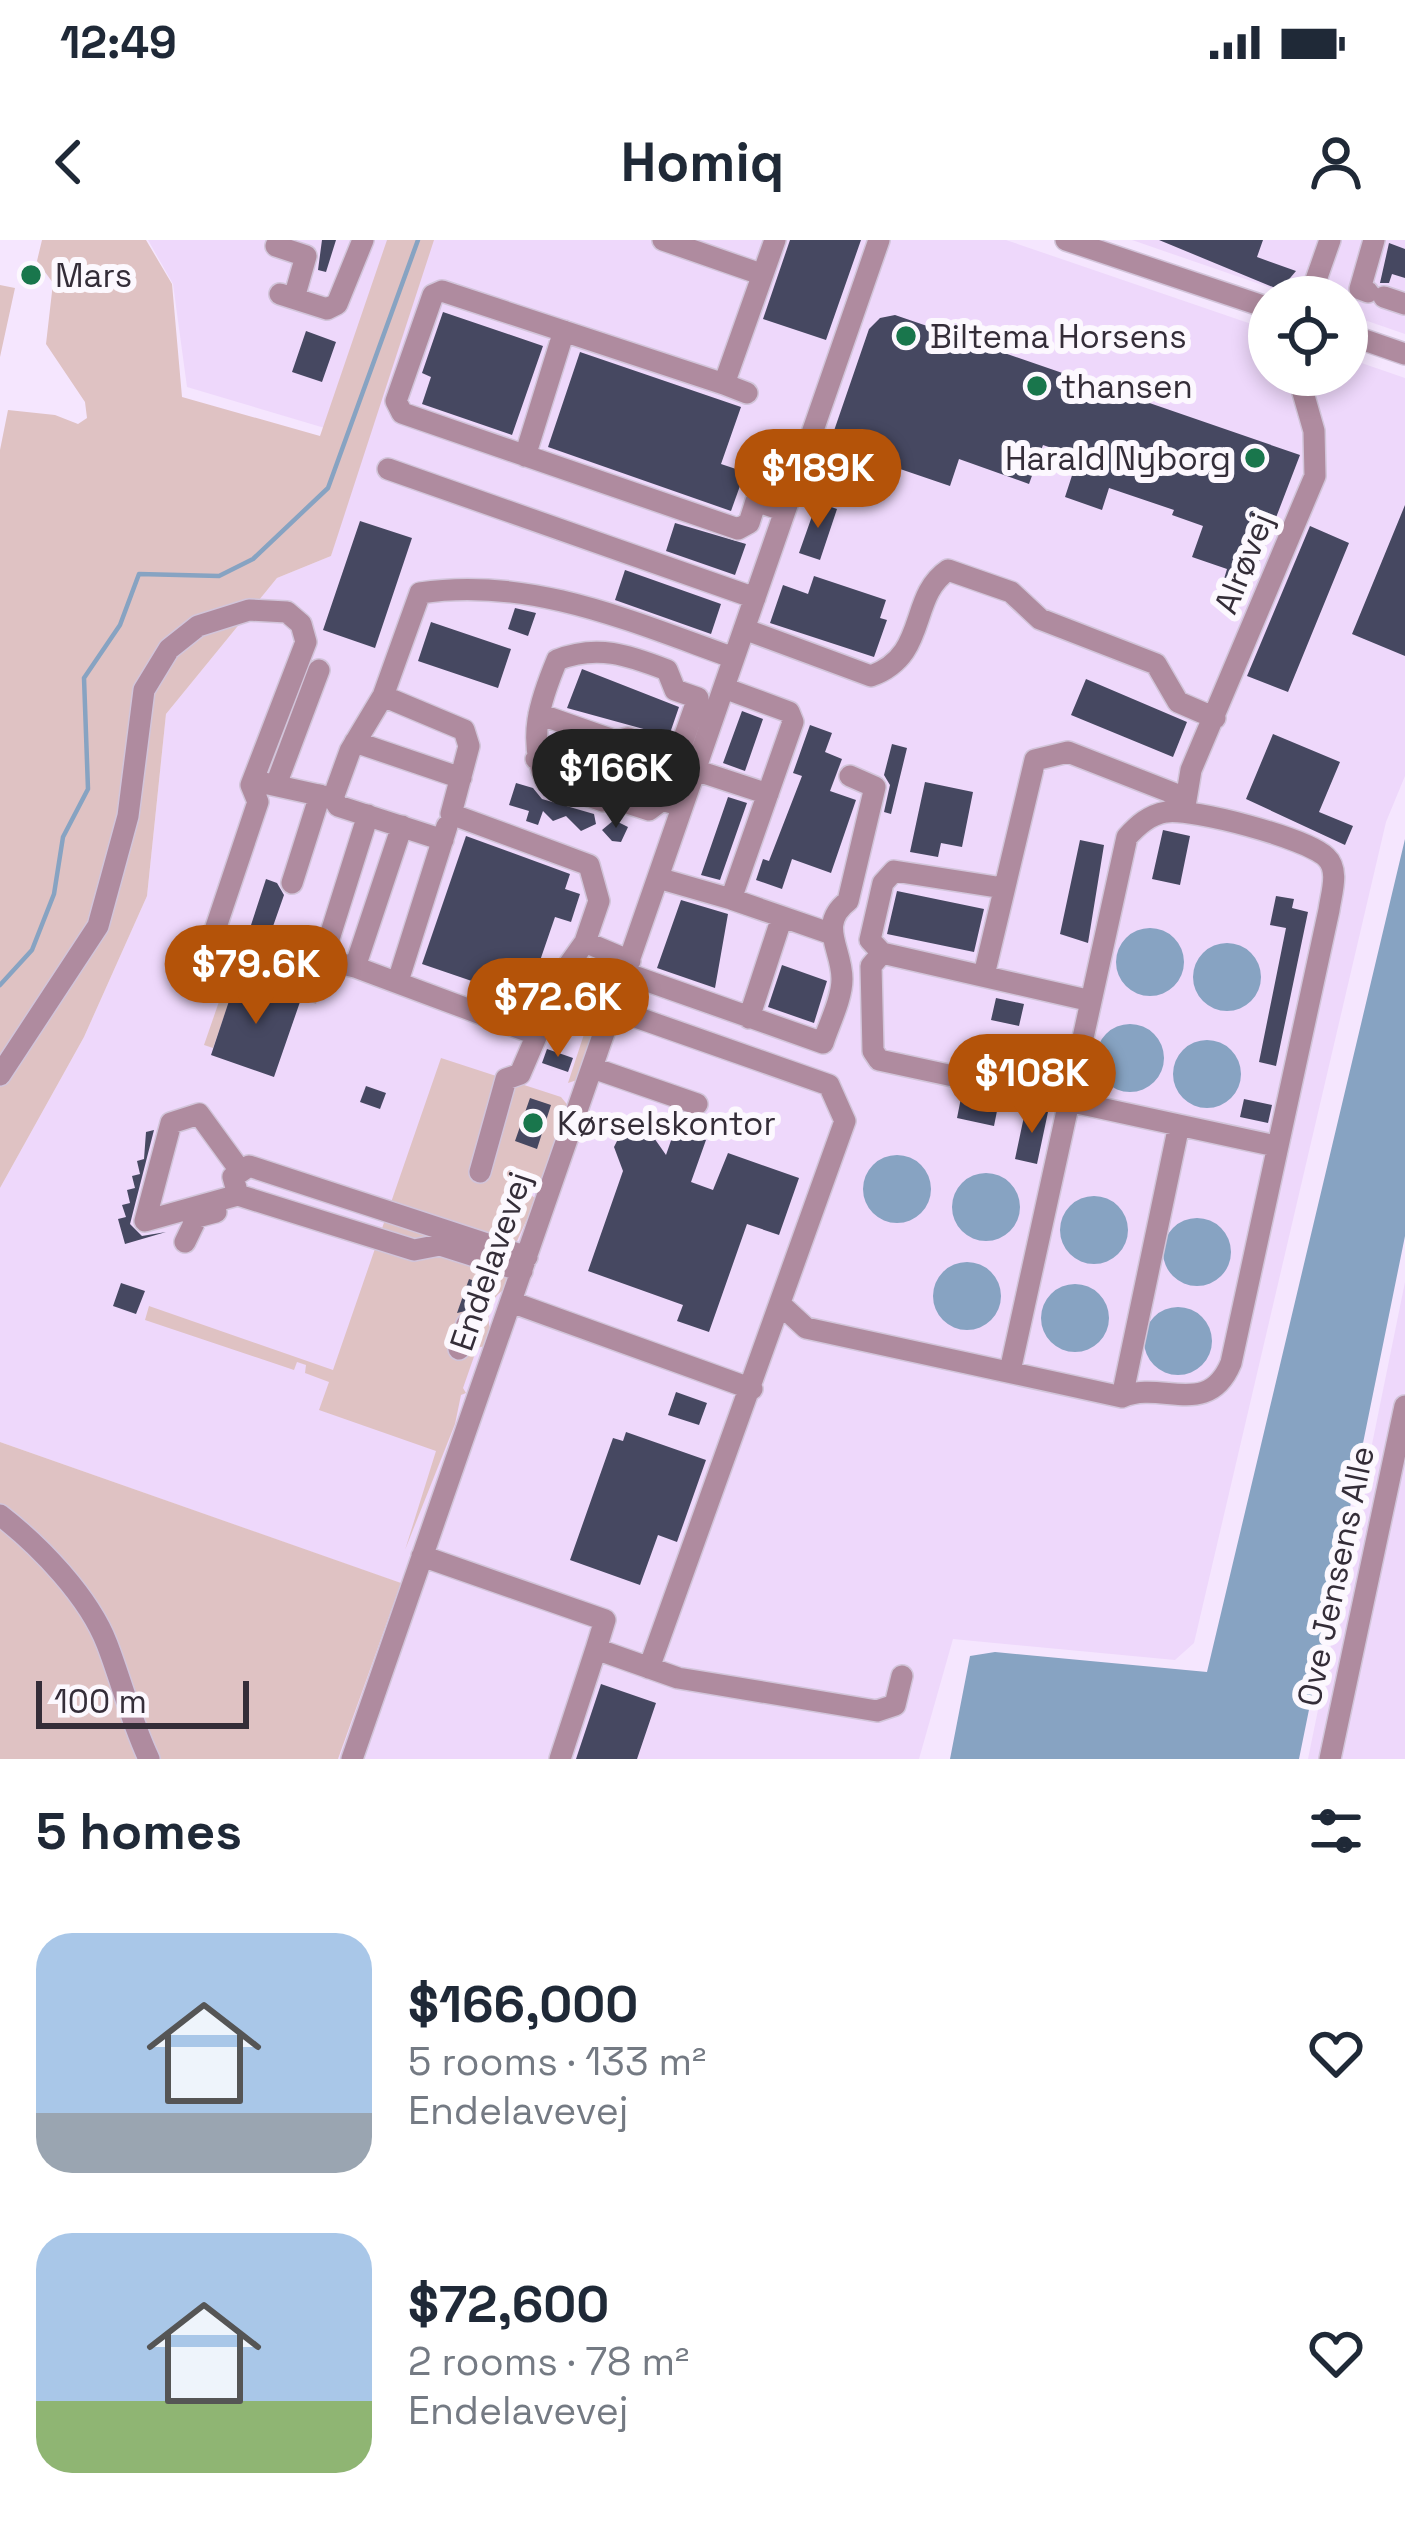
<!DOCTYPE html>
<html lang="en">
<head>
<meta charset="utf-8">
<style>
	body { margin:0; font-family:"Space Grotesk",sans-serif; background:#f2f2f3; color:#1f2937; height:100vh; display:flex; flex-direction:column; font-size:45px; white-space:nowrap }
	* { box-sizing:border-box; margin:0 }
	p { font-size:39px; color:#747a83 }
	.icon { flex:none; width:66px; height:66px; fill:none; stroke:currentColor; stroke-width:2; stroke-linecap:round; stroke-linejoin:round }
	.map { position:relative; height:1519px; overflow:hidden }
	.sheet { display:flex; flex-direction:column; background:#fff; flex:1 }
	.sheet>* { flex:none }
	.tools { position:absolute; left:1248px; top:36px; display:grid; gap:24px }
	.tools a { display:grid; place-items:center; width:120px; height:120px; border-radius:50%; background:#fff; box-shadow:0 6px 18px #0003; font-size:60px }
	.scale { position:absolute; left:36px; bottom:30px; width:213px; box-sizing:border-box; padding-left:12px; border:6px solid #342d38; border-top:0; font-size:33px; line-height:42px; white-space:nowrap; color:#342d38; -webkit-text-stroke:9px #fcf8fe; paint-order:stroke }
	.price { position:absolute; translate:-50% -102px; padding:0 27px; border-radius:42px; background:#b45309; color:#fff; font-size:39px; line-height:78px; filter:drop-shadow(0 3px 6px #0008) }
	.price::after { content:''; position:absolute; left:50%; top:72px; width:36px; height:27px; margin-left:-18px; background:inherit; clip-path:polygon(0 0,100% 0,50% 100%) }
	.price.current { background:#222; color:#fff }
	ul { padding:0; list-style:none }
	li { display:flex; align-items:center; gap:36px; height:300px; padding:0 36px }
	li span { display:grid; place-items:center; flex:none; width:336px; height:240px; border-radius:36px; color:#555 }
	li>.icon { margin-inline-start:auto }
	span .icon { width:144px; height:144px; fill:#fffc; stroke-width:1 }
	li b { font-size:51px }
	h2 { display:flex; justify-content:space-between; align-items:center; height:144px; padding:0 36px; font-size:51px }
	.status { display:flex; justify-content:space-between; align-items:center; height:84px; padding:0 60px; background:#fff; direction:ltr }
	.status svg { height:33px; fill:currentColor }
	header { display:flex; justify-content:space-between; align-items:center; height:156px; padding:0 36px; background:#fff; font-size:54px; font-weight:700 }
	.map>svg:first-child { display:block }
	.built { fill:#eed8fb }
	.green { fill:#dfc2c3 }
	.water { fill:#87a3c2 }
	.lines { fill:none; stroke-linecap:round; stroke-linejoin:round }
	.stream { stroke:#87a3c2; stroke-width:4.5 }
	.building { fill:#464861 }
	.minor-casing { stroke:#d2c5da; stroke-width:24 }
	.minor { stroke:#af8b9f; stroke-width:21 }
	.poi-dot { fill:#19764c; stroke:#fcf8fe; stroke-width:4.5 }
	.labels { text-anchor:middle; stroke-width:12; stroke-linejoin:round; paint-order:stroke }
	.poi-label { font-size:33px; fill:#342d38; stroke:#fcf8fe; text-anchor:start }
	.street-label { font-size:33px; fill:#342d38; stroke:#fcf8fe }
</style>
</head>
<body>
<div class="status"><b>12:49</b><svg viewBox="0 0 49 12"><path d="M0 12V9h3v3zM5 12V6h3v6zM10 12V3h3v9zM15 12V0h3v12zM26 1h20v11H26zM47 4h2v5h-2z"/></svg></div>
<header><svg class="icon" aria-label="back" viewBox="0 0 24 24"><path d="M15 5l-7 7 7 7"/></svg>Homiq<svg class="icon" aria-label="person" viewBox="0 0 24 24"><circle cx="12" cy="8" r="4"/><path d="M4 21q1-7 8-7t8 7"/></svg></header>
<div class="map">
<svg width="1405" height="1519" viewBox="0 0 1405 1519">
	<rect width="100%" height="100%" fill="#f5e6fe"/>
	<!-- built -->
	<path class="built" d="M148,0H1006L1269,90V135H1347V118L1405,138V536L1386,582L1194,1403L1175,1420L953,1399L919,1519H338L400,1343L0,1202V948L84,797L147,656L166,474L277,338L331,316L365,200L187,147L173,44Z
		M1132,0H1405V94L1347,74V57H1297Z
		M1405,1042V1519H1308Z"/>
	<!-- green -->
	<path class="green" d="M42,0H146L172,44L182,157L320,196L387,0H434L331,316L277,338L166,474L147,656L84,797L0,948V210L8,170L55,175L78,184L87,178L85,162L46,104L53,43L37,21Z
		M0,45L15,48L0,117Z
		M233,721L320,752L316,764L238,737L213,808L204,805Z
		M607,724L614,733L580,839L568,843Z
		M441,818L561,857L570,868L542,940L534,943L530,954L536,959L503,1032L508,1038L505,1049C490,1058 485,1075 491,1092L485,1106L477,1108L463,1148L466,1153L461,1155L455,1184L405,1310L436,1211L319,1170L329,1142L305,1133L306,1125L297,1122L294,1130L145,1080L149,1066L333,1130Z
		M0,1202L401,1343L338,1519H0Z"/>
	<!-- water -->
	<path class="water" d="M1405,599V996L1299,1519H950L970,1416L995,1412L1207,1432Z
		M1116 722a34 34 0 1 1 68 0a34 34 0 1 1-68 0Z
		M1193 737a34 34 0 1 1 68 0a34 34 0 1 1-68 0Z
		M1096 818a34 34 0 1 1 68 0a34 34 0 1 1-68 0Z
		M1173 834a34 34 0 1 1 68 0a34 34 0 1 1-68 0Z
		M863 949a34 34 0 1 1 68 0a34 34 0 1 1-68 0Z
		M952 967a34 34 0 1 1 68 0a34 34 0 1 1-68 0Z
		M1060 990a34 34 0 1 1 68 0a34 34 0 1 1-68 0Z
		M1163 1012a34 34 0 1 1 68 0a34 34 0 1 1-68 0Z
		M933 1056a34 34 0 1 1 68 0a34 34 0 1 1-68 0Z
		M1041 1078a34 34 0 1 1 68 0a34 34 0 1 1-68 0Z
		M1144 1101a34 34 0 1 1 68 0a34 34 0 1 1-68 0Z"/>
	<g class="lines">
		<!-- stream -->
		<path class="stream" d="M0,745L32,710L54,654L63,597L88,549L84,438L120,385L139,334L219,336L253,319L328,248L418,0"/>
	</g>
	<!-- building -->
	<path class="building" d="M322,0H336L326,32L318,30Z
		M790,0H861L826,100L763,79Z
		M1159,0H1263L1257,17L1296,31L1280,50Z
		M1389,3L1405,9V38L1392,34L1389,43H1380Z
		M443,72L543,106L512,195L422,164L431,137L422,133Z
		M895,75L930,87L952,81L961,98L1300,215L1249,348L1224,339L1227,329L1192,317L1203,286L1172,275L1174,270L1109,248L1102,270L1065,257L1078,217L1043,205L1029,244L959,219L950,246L859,215L856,224L826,214L869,89L880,78Z
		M306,91L336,102L322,142L292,132Z
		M580,112L741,167L721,224L745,232L731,271L548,207Z
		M817,262L837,269L820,320L799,313Z
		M1405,265V416L1352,394Z
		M360,281L412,298L375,408L323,390Z
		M675,283L746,304L735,335L666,311Z
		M1310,286L1349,303L1288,452L1247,436Z
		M625,330L721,364L711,394L615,360Z
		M814,336L886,360L880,378L887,380L874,417L770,383L783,345L808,354Z
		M515,368L536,373L528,396L508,389Z
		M431,382L511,409L498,448L418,421Z
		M582,429L679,467L669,496L567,468Z
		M1086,439L1187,482L1173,517L1071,475Z
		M742,471L763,479L745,531L723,523Z
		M810,485L832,493L825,512L842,519L830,551L856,560L831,633L792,619L782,649L756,640L763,619L769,621L802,536L793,533Z
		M1273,494L1340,522L1319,572L1353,586L1345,605L1246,559Z
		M566,499L593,509L598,522L607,515L611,527L563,512Z
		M892,504L907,508L891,574L884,572L890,545L884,535Z
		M643,519L659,524L652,544L641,541Z
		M925,542L973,552L962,607L941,603L938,617L910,612Z
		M516,543L533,548L542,559L594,574L596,584L581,591L566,576L553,581L543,571L538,585L526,581L529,571L509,565Z
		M728,557L747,563L720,640L701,635Z
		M614,580L628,587L621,602L612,601L602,590Z
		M1163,590L1190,596L1180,645L1152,639Z
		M466,596L570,634L565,649L580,654L571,682L555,677L532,744L506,735L501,751L422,724Z
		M1080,600L1104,605L1088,703L1060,694Z
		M266,639L277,643L284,655L271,692L251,685Z
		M897,651L984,669L974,712L887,694Z
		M1276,656L1294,659L1292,668L1308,672L1276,826L1259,822L1286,688L1270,685Z
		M681,660L728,674L715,748L657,728Z
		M782,725L827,741L814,783L768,767Z
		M237,737L301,759L274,837L211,815Z
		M996,758L1024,764L1019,786L991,780Z
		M547,809L573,818L568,832L542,823Z
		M366,846L386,853L380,869L360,862Z
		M962,853L999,861L994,886L957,878Z
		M530,858L551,865L537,909L515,901Z
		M1244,859L1272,865L1268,883L1240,877Z
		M1026,867L1048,872L1037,924L1015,919Z
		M632,889L652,895L666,915L675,889L706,900L691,942L713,950L728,913L799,938L779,995L747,984L709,1092L677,1081L683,1065L588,1031L623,931L614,907L620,895Z
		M154,890L130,984L142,996L166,992L125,1004L118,979L126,977L122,965L130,963L127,950L135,948L132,936L140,934L137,921L144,919L146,892Z
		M469,1039L490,1046L479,1076L470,1070L457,1073Z
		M121,1043L145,1051L136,1074L113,1066Z
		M676,1152L707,1163L699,1185L668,1175Z
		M626,1192L706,1220L677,1302L658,1295L640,1345L570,1320L613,1198L623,1201Z
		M601,1444L656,1463L637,1519H576Z"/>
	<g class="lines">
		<!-- minor casing -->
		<g class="minor-casing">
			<path id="minor" d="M663,0L752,31
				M775,0L724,144L442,51L433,55L396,161L402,173L738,289L749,283L756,261L785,271
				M1066,0L1269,68
				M276,6L306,16L294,58
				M1368,52L1360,49L1374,0
				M280,54L327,69L337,64L363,0
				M1310,57L1330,0
				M1384,57L1405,64
				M1347,94L1405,114
				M724,144L747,153
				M525,216L564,91
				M388,229L755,358
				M744,389L871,436C929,415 908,357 948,330L1011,352L1040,379L1156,424L1178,462L1215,478
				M724,448L789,472L793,482L731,659L829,693
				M383,456L350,511L333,558L338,566L443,600
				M539,474L616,501L629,522L625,547L615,559L603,561L546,541C527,499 540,461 557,420C597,404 628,415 667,430L675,450L698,458L662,560
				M616,501L628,498L679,515
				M355,502L461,538
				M536,519L625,547
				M695,530L768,554
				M277,542L319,430
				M264,543L332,558
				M615,559L649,570L662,560L675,564
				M1184,572L1191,530L1315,236L1314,191L1298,135
				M658,638L731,659
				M292,643L320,555
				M882,713L870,700L883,643L894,631L1003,648
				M323,718L368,575
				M630,721L585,702L599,661L589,625L451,574L469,506L464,490L383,456L420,353C530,336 633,382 734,418
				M355,727L402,586
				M625,733L823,803C829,784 842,759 842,739C842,708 817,685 848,661L875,547L850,536
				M984,735L1035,520L1068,512L1183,557
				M398,741L447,586
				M1087,760L882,713L871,726L873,811L879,820L1276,906
				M613,769L829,845L845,881L649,1428
				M749,778L782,677
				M593,828L697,864
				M0,835L98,686L128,576L144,450L169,409L198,386L249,370L287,372L301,384L306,402L251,545L258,562L216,687L219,695L355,727L535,794
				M480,932L506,839L520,834L565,730L585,702
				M238,955L145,981L171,883L199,874L239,929
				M185,1002L197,977L216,972
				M522,1031L440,1005L414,1010L238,955L233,937L249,926L527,1017
				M511,1062L752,1149
				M781,1065L806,1088L1122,1157C1162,1140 1208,1179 1231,1123L1329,670C1331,654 1340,630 1326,617C1306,598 1193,568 1166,572C1149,575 1138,585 1127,597L1010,1131
				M459,1109L467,1084
				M1122,1157L1179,885
				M0,1275C40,1306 89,1357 107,1404C122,1443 131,1481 149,1519
				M422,1316L605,1380L596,1409
				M352,1519L879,0
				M560,1519L596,1409L678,1438L877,1471L895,1465L902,1436
				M1330,1519L1405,1166"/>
		</g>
		<!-- minor -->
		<use href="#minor" class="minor"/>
	</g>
	<!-- markers -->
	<g class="poi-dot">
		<circle cx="31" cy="35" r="12"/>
		<circle cx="906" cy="96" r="12"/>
		<circle cx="1037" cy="146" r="12"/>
		<circle cx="1255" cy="218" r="12"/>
		<circle cx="533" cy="883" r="12"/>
	</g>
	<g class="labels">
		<!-- poi labels -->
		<g class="poi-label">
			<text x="55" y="47">Mars</text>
			<text x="930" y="108">Biltema Horsens</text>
			<text x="1061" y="158">thansen</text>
			<text x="1231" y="230" text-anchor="end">Harald Nyborg</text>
			<text x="557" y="895">Kørselskontor</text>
		</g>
		<!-- street labels -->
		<g class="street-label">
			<text transform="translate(1243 323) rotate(-68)" y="12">Alrøvej</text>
			<text transform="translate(490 1021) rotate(-71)" y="12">Endelavevej</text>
			<text transform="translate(1335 1336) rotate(-78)" y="12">Ove Jensens Alle</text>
		</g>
	</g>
</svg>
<div class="tools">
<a><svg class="icon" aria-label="locate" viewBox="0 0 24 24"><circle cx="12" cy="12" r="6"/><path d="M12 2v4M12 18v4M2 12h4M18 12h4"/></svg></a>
</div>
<div class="scale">100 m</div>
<b class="price" style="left:818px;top:291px">$189K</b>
<b class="price current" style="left:616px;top:591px">$166K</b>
<b class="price" style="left:256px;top:787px">$79.6K</b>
<b class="price" style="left:558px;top:820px">$72.6K</b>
<b class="price" style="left:1032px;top:896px">$108K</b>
</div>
<section class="sheet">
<h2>5 homes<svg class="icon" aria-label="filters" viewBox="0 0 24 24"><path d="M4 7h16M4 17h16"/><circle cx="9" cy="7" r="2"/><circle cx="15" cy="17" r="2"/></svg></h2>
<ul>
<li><span style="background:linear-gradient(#a9c7e8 75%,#9aa5b1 0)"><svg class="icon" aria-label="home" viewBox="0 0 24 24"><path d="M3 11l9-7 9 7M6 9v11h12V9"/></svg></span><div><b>$166,000</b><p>5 rooms · 133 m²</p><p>Endelavevej</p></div><svg class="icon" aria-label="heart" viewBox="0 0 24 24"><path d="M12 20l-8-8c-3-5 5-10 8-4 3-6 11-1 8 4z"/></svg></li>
<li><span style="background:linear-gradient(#a9c7e8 70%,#8fb573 0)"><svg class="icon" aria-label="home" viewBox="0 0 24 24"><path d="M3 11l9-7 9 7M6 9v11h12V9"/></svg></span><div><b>$72,600</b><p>2 rooms · 78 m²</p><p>Endelavevej</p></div><svg class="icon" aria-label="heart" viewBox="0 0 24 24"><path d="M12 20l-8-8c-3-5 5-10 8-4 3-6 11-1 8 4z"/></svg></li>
</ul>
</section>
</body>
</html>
